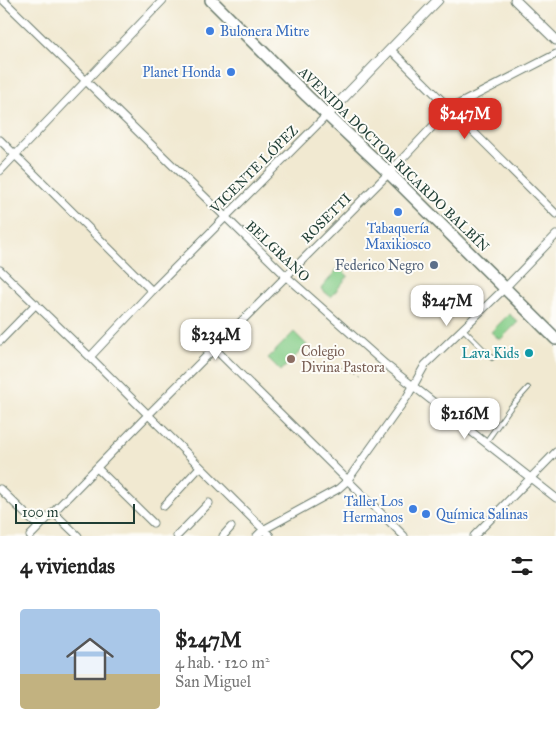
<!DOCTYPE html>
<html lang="es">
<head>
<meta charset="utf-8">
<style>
	body { margin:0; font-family:"IM FELL Great Primer",serif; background:#f2f2f2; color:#222; height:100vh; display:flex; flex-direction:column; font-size:19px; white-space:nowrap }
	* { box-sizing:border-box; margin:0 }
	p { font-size:16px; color:#767676 }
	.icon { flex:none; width:28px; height:28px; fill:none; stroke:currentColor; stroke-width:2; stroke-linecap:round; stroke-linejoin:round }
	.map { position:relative; height:536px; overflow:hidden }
	.sheet { display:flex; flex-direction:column; background:#fff; flex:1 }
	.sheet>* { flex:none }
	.scale { position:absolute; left:15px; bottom:12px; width:120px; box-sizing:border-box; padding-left:5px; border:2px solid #1f3d34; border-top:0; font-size:14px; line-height:18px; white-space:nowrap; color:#1f3d34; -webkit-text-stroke:4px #fdfcf7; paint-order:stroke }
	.price { position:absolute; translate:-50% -42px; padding:0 11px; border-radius:10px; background:#fff; color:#222; font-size:16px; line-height:32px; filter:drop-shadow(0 1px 2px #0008) }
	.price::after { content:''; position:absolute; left:50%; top:30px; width:15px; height:11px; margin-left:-8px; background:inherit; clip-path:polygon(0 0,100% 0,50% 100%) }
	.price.selected { background:#d93025; color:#fff }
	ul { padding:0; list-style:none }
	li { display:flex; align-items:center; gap:15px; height:125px; padding:0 20px }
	li span { display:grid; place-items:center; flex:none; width:140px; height:100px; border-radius:5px; color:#555 }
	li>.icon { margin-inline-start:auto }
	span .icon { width:60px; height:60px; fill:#fffc; stroke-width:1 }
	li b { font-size:21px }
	h2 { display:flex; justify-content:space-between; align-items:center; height:60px; padding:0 20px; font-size:21px }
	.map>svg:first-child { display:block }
	.green { fill:#86ce89; stroke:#52865e }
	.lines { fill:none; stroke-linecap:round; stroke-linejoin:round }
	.service-casing { stroke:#68796b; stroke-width:6 }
	.minor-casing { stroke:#68796b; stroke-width:9 }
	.tertiary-casing { stroke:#68796b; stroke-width:11 }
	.primary-casing { stroke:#68796b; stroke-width:14 }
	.path { stroke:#68796b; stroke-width:1; stroke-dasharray:1 4; stroke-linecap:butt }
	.service { stroke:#fff; stroke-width:4 }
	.minor { stroke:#fff; stroke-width:7 }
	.tertiary { stroke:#fff; stroke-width:9 }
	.primary { stroke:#fff; stroke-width:11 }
	.shop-dot { fill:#3f7fe0; stroke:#fdfcf7; stroke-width:2 }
	.service-dot { fill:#5c6f8a; stroke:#fdfcf7; stroke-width:2 }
	.culture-dot { fill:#0f9aa8; stroke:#fdfcf7; stroke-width:2 }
	.education-dot { fill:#8d6e63; stroke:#fdfcf7; stroke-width:2 }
	.labels { text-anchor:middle; stroke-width:4; stroke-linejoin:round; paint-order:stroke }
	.shop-label { font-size:14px; fill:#366cbe; stroke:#fdfcf7; text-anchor:start }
	.street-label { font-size:14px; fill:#1f3d34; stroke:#fdfcf7 }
	.service-label { font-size:14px; fill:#4e5e75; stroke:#fdfcf7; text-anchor:end }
	.education-label { font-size:14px; fill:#785e54; stroke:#fdfcf7; text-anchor:start }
	.culture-label { font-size:14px; fill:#0d838f; stroke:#fdfcf7; text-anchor:end }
</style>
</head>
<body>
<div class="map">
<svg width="556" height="536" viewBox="0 0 556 536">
	<rect width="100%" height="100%" fill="#fdfcf7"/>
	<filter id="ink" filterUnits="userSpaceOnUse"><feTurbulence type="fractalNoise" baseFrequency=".02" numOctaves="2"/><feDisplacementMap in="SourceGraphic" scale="10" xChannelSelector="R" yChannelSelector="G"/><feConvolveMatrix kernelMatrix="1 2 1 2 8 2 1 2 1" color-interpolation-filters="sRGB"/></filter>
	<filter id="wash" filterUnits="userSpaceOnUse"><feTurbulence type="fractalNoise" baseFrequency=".0096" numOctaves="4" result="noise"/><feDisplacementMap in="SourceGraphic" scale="20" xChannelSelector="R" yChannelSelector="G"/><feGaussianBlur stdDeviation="1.12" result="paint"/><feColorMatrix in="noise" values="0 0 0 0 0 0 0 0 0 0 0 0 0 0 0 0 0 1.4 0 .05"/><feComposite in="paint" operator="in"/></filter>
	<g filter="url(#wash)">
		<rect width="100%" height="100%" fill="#f1e9d1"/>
		<!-- green -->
		<path class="green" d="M339,267L348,276L331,297L321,289Z
			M509,314L518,322L500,340L491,332Z
			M294,332L307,345L281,371L268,358Z"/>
	</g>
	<g filter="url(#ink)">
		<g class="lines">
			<!-- service casing -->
			<g class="service-casing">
				<path id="service" d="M462,328L492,358
					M486,442L510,408L528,388"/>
			</g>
			<!-- minor casing -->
			<g class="minor-casing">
				<path id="minor" d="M3,0L286,276L385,364L556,498
					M391,50L556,214
					M0,140L152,291
					M0,171L163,0
					M0,270L90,357L270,536
					M0,341L36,304
					M214,348L404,536
					M90,357L152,291L327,115
					M97,468L153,523
					M0,489L39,527
					M164,506L200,467
					M53,512L78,536
					M30,536L148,415L389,173L449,109L556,54
					M177,536L209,503
					M223,536L231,527
					M257,536L263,530L338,489L347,481L407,397L425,365L504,289L556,235
					M474,536L556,452"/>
			</g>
			<!-- tertiary casing -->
			<g class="tertiary-casing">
				<path id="tertiary" d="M515,0L556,40
					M327,115L438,0"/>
			</g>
			<!-- primary casing -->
			<g class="primary-casing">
				<path id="primary" d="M211,0L307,96L389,173L556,339"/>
			</g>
			<!-- path -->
			<path class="path" d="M337,365L363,380"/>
			<!-- service -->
			<use href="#service" class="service"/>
			<!-- minor -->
			<use href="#minor" class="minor"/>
			<!-- tertiary -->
			<use href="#tertiary" class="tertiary"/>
			<!-- primary -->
			<use href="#primary" class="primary"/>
		</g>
	</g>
	<!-- markers -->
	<g class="shop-dot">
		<circle cx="210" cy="31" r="5"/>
		<circle cx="231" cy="72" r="5"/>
		<circle cx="398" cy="212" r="5"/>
		<circle cx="413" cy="509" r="5"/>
		<circle cx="426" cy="514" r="5"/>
	</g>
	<circle class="service-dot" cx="434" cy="265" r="5"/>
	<circle class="culture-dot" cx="529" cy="353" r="5"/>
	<circle class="education-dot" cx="291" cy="359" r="5"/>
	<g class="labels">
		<!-- shop labels -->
		<g class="shop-label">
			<text x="220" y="36">Bulonera Mitre</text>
			<text x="221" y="77" text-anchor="end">Planet Honda</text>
			<text x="398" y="233" text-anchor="middle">Tabaquería<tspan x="398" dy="16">Maxikiosco</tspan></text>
			<text x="403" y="506" text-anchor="end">Taller Los<tspan x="403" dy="16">Hermanos</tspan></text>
			<text x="436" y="519">Química Salinas</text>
		</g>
		<!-- street labels -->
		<g class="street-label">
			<text transform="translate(394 159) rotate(44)" y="5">AVENIDA DOCTOR RICARDO BALBÍN</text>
			<text transform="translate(254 169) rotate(-45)" y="5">VICENTE LÓPEZ</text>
			<text transform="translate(326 218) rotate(-45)" y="5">ROSETTI</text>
			<text transform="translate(278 251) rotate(43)" y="5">BELGRANO</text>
		</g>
		<!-- service labels -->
		<g class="service-label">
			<text x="424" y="270">Federico Negro</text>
		</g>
		<!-- education labels -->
		<g class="education-label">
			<text x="301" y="356">Colegio<tspan x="301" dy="16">Divina Pastora</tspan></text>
		</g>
		<!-- culture labels -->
		<g class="culture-label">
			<text x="519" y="358">Lava Kids</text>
		</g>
	</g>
</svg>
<div class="scale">100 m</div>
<b class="price selected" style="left:465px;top:140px">$247M</b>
<b class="price" style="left:447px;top:327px">$247M</b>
<b class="price" style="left:216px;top:361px">$234M</b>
<b class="price" style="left:465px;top:440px">$216M</b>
</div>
<section class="sheet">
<h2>4 viviendas<svg class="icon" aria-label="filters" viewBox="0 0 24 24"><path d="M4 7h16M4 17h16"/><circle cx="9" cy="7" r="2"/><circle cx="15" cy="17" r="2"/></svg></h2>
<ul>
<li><span style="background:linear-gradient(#a9c7e8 65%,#c2b280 0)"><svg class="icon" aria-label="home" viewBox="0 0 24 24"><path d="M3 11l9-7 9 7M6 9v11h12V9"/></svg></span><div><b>$247M</b><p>4 hab. · 120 m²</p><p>San Miguel</p></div><svg class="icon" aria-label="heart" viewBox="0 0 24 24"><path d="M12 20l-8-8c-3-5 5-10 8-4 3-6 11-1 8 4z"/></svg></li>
</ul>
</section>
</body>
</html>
